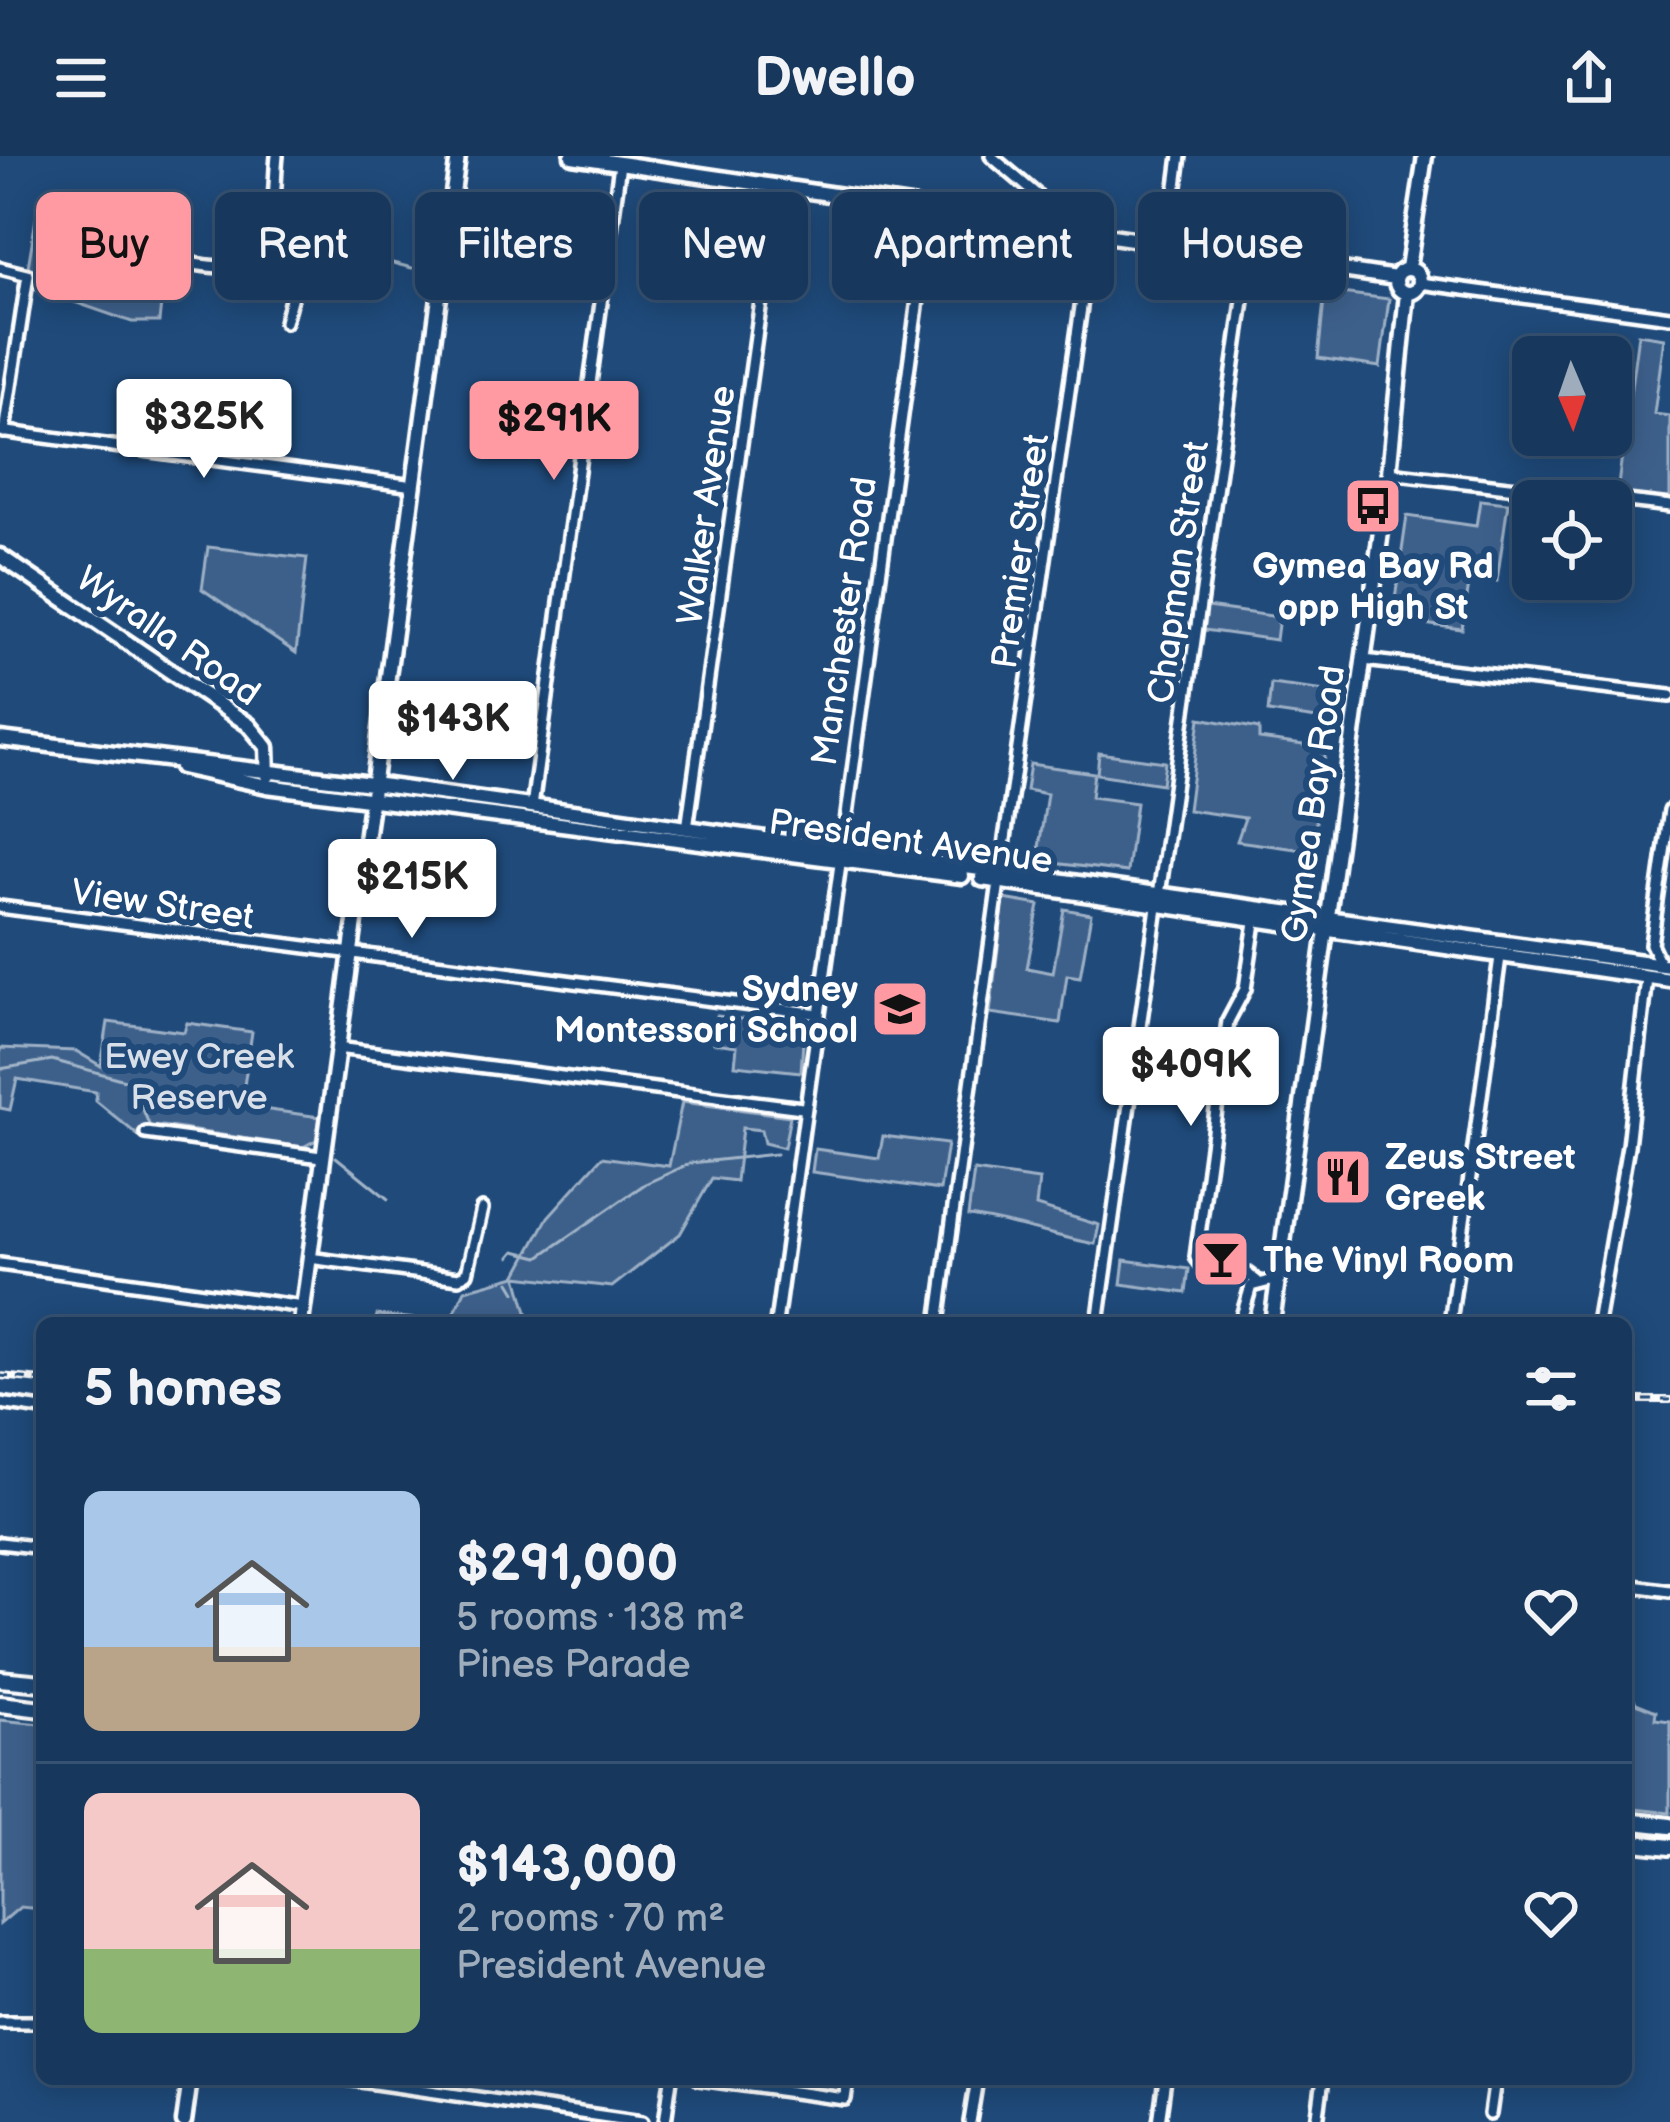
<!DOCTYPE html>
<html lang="en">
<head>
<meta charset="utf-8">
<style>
	body { margin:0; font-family:"Balsamiq Sans",sans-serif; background:#244365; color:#f1f3f6; height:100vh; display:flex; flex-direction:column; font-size:45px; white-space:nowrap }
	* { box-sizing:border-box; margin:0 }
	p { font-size:39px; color:#9eacbb }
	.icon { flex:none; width:66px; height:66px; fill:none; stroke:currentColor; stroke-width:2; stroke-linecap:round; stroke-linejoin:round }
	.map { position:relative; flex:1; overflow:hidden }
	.details { position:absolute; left:36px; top:1161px; width:1596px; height:768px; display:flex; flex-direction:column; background:#17385c; border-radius:18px; box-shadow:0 6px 30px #0003,0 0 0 3px #365272 }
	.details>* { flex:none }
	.guide { position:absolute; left:36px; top:36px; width:1599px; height:108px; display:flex; gap:24px }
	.needle { width:78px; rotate:178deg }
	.tools { position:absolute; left:1512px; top:180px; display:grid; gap:24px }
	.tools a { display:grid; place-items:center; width:120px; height:120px; border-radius:18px; background:#17385c; box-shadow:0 6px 30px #0003,0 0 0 3px #365272; font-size:60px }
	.price { position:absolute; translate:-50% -102px; padding:0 27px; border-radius:12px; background:#fff; color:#222; font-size:39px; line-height:78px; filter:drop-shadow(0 3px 6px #0008) }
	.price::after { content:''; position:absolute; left:50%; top:72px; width:36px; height:27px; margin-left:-18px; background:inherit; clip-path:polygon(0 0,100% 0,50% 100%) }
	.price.on { background:#ff9aa2; color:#111 }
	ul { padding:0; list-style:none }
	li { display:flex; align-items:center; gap:36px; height:300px; padding:0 48px }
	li+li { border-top:3px solid #365272 }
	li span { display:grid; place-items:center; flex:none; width:336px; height:240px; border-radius:18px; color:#555 }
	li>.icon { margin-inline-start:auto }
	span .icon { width:144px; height:144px; fill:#fffc; stroke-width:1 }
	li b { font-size:51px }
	h2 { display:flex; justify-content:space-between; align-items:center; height:144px; padding:0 48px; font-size:51px }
	.pill { padding:0 42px; border-radius:18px; background:#17385c; box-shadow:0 6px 30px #0003,0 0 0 3px #365272; font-size:42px; line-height:108px }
	.pill.on { background:#ff9aa2; color:#111 }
	header { display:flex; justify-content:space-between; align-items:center; height:156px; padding:0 48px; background:#17385c; font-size:54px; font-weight:800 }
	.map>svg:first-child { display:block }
	.green { fill:#3c618b; stroke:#9eb0c5; stroke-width:3 }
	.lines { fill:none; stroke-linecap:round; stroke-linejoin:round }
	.stream { stroke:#a3b5c8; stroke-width:3 }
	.street-casing { stroke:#fff; stroke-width:18 }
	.secondary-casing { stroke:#fff; stroke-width:21 }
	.primary-casing { stroke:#fff; stroke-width:22 }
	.street { stroke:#1f4a7a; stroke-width:9 }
	.secondary { stroke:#1f4a7a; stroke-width:12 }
	.primary { stroke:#1f4a7a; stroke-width:14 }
	.rail-casing { stroke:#fff; stroke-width:8 }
	.rail { stroke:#1f4a7a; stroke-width:3; stroke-dasharray:9; stroke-linecap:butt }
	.labels { text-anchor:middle; stroke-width:12; stroke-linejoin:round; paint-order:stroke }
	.street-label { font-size:36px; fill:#fff; stroke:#1f4a7a }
	.poi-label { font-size:36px; font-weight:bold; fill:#fff; stroke:#1f4a7a; text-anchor:start }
	.park-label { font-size:36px; fill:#d8dfe8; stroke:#1f4a7a }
</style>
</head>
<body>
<header><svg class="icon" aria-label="menu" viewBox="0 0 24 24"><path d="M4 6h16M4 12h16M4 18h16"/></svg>Dwello<svg class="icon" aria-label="share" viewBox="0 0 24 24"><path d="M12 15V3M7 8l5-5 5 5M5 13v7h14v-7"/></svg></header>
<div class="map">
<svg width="1670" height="1966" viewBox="0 0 1670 1966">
	<rect width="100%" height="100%" fill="#1f4a7a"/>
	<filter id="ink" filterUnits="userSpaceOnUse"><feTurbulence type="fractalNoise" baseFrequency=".00833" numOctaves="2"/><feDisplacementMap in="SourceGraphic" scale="24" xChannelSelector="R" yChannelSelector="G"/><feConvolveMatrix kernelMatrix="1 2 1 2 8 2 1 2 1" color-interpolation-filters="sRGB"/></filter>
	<g filter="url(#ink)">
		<!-- green -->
		<path class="green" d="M36,63L166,100L159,166H132L25,129Z
			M1325,135L1389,143L1380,211L1318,202Z
			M1638,178L1664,182L1654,258L1670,260V344L1617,337Z
			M1480,344L1508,347L1497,425L1470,422L1462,473L1392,464L1407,360L1476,370Z
			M208,391L307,402L296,497L202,433Z
			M1552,423H1604L1602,439L1551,432Z
			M1200,450L1279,461L1276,484L1197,473Z
			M1271,528L1334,536L1331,565L1268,556Z
			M1200,562L1259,573V583L1326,592L1312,695L1237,685L1245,662L1188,654Z
			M1099,597L1165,606L1162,628L1097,618Z
			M1030,608L1094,617L1091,641L1136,647L1127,716L1037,705L1047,638L1026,634Z
			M1004,743L1039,749L1027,812L1053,817L1064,753L1091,758L1080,821L1067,819L1060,867L990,857Z
			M717,860L804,871L801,916L735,909L737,890L714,887Z
			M108,866L184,876L187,867L252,876L241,950L320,961L316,984L303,991L162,970L141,982L96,945V936L17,923L10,954L0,952V892L76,895L101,910Z
			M682,946L790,960L784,992L764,987L761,974L742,972L736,1025L712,1022L680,1078L612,1131L517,1120L530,1167H375L377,1159L450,1166L465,1134L516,1120L548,1061L602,1001L669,1010Z
			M883,980L947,988L940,1034L812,1016L815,993L879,1002Z
			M974,1015L1039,1024L1036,1050L1099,1069L1095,1088C1051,1080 1013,1066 968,1060Z
			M1124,1104L1189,1113L1186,1137L1121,1128Z
			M1626,1527L1636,1547L1656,1555L1655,1563L1670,1565V1657L1626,1652Z
			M0,1564L42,1568V1753L20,1751L0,1768Z"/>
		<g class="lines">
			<!-- stream -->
			<path class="stream" d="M359,75L377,103L412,112
				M0,913L52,904L132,926L150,971
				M336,1001L388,1043
				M510,1101L515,1095L539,1101L645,1028L691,1007L776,998
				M510,1126L516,1136
				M1626,1635L1631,1646"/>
			<!-- street casing -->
			<g class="street-casing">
				<path id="street" d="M991,0L1037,39L1043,73
					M123,90C155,98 245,131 264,93C276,69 274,26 277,0
					M1168,90L1180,0
					M264,95L296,124L285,166
					M0,112L28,119L4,276
					M1420,127L1670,161
					M0,275L414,330
					M1389,317L1670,350
					M1364,504L1670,540
					M532,651L620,8
					M687,673L777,31
					M842,695L930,56
					M1000,718L1091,81
					M1159,739L1249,102
					M0,751L819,858
					M1255,766L1245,833L1228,865L1196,1101L1205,1113L1248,1118L1257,1125
					M1661,809L1651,788L1670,654
					M337,892L802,952
					M146,977L321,1001
					M309,1102L459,1122L467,1117L482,1053
					M0,1108L303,1151
					M776,1167L840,708
					M938,1167L999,726
					M1098,1167L1157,751
					M1240,1167L1251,1130L1278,1123
					M1450,1167L1500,801
					M1597,1167L1628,990L1647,822
					M0,1247L42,1253
					M0,1387L42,1392
					M1626,1429L1670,1435
					M0,1866H42
					M347,1923L642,1966
					M699,1923L845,1943L848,1923
					M1490,1958L1495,1923
					M665,1966L671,1923
					M970,1966L977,1923
					M1159,1966L1165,1923
					M1317,1966L1323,1923"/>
			</g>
			<!-- secondary casing -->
			<g class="secondary-casing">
				<path id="secondary" d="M572,0L1396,122
					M1408,112L1425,0
					M1396 125a12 12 0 1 1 24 0a12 12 0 1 1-24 0Z
					M0,400L249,569L267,591L268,620
					M0,583L388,630L1670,810
					M181,611L267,630L962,720
					M982,723L1670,824
					M301,1167L458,0
					M1272,1167L1389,317L1407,137
					M184,1966L190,1923"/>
			</g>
			<!-- primary casing -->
			<g class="primary-casing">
				<path id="primary" d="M0,1523L42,1527
					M0,1548L42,1553
					M1626,1665L1670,1670
					M1626,1686L1670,1691"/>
			</g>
			<!-- street -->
			<use href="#street" class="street"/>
			<!-- secondary -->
			<use href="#secondary" class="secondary"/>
			<!-- primary -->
			<use href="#primary" class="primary"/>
			<!-- rail casing -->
			<g class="rail-casing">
				<path id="rail" d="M0,1220L42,1224
					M1626,1244H1670"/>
			</g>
			<!-- rail -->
			<use href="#rail" class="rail"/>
		</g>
	</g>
	<!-- icons -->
	<defs>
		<g id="bus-square" transform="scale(3)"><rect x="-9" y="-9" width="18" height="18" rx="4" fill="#ff9aa2" stroke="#1f4a7a"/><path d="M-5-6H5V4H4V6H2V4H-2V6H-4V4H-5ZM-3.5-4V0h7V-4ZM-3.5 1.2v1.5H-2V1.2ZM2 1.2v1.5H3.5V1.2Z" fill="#111"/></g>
		<g id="school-square" transform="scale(3)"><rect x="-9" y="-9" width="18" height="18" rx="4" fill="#ff9aa2" stroke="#1f4a7a"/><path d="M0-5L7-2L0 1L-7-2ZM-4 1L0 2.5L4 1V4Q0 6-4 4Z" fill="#111"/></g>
		<g id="restaurant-square" transform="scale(3)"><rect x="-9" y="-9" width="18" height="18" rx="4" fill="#ff9aa2" stroke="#1f4a7a"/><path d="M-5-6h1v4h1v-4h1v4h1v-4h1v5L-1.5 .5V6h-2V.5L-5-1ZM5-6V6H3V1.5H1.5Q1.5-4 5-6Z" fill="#111"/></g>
		<g id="bar-square" transform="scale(3)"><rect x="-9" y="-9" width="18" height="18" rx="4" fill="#ff9aa2" stroke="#1f4a7a"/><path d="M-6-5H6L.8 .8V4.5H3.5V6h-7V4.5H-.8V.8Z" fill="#111"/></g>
	</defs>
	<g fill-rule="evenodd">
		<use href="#bus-square" x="1373" y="350"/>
		<use href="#school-square" x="900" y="853"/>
		<use href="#restaurant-square" x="1343" y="1021"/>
		<use href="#bar-square" x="1221" y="1103"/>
	</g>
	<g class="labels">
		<!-- street labels -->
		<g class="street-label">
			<text transform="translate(705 349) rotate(-82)" y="13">Walker Avenue</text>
			<text transform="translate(1019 395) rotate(-82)" y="13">Premier Street</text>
			<text transform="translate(1177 416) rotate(-82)" y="13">Chapman Street</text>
			<text transform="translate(843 465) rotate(-82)" y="13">Manchester Road</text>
			<text transform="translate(169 479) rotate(35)" y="13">Wyralla Road</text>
			<text transform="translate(1312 648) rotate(-82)" y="13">Gymea Bay Road</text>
			<text transform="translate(911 684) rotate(8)" y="13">President Avenue</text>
			<text transform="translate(163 747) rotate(8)" y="13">View Street</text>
		</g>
		<!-- poi labels -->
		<g class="poi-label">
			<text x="1373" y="422" text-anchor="middle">Gymea Bay Rd<tspan x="1373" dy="41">opp High St</tspan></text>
			<text x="858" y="845" text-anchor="end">Sydney<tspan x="858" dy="41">Montessori School</tspan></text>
			<text x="1385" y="1013">Zeus Street<tspan x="1385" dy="41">Greek</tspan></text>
			<text x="1263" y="1116">The Vinyl Room</text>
		</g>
		<!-- park labels -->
		<g class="park-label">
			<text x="199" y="912">Ewey Creek<tspan x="199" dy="41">Reserve</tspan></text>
		</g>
	</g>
</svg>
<div class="tools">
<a><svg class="needle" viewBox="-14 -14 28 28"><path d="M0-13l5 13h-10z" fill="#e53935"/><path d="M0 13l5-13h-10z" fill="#9eacbb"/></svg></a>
<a><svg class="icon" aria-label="locate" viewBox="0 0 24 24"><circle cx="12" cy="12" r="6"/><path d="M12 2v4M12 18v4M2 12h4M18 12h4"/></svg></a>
</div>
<b class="price" style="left:204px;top:325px">$325K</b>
<b class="price on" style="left:554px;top:327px">$291K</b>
<b class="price" style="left:453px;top:627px">$143K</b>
<b class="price" style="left:412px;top:785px">$215K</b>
<b class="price" style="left:1191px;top:973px">$409K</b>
<div class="guide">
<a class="pill on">Buy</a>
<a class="pill">Rent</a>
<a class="pill">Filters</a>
<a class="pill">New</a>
<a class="pill">Apartment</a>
<a class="pill">House</a>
</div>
<section class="details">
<h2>5 homes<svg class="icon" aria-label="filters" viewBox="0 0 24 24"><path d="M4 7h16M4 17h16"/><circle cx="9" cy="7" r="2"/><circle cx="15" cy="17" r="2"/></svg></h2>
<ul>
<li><span style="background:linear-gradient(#a9c7e8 65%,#b9a48a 0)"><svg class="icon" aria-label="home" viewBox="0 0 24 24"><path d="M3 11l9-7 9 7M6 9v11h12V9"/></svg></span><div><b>$291,000</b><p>5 rooms · 138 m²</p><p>Pines Parade</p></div><svg class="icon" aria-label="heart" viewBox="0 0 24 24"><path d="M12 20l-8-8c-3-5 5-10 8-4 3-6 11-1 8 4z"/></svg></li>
<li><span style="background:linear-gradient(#f6c9c9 65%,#8fb573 0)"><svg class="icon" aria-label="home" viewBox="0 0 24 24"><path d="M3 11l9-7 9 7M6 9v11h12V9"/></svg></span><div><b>$143,000</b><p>2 rooms · 70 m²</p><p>President Avenue</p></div><svg class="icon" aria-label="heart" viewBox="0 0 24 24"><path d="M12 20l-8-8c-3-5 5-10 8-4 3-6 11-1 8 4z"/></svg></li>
</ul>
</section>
</div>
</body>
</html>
